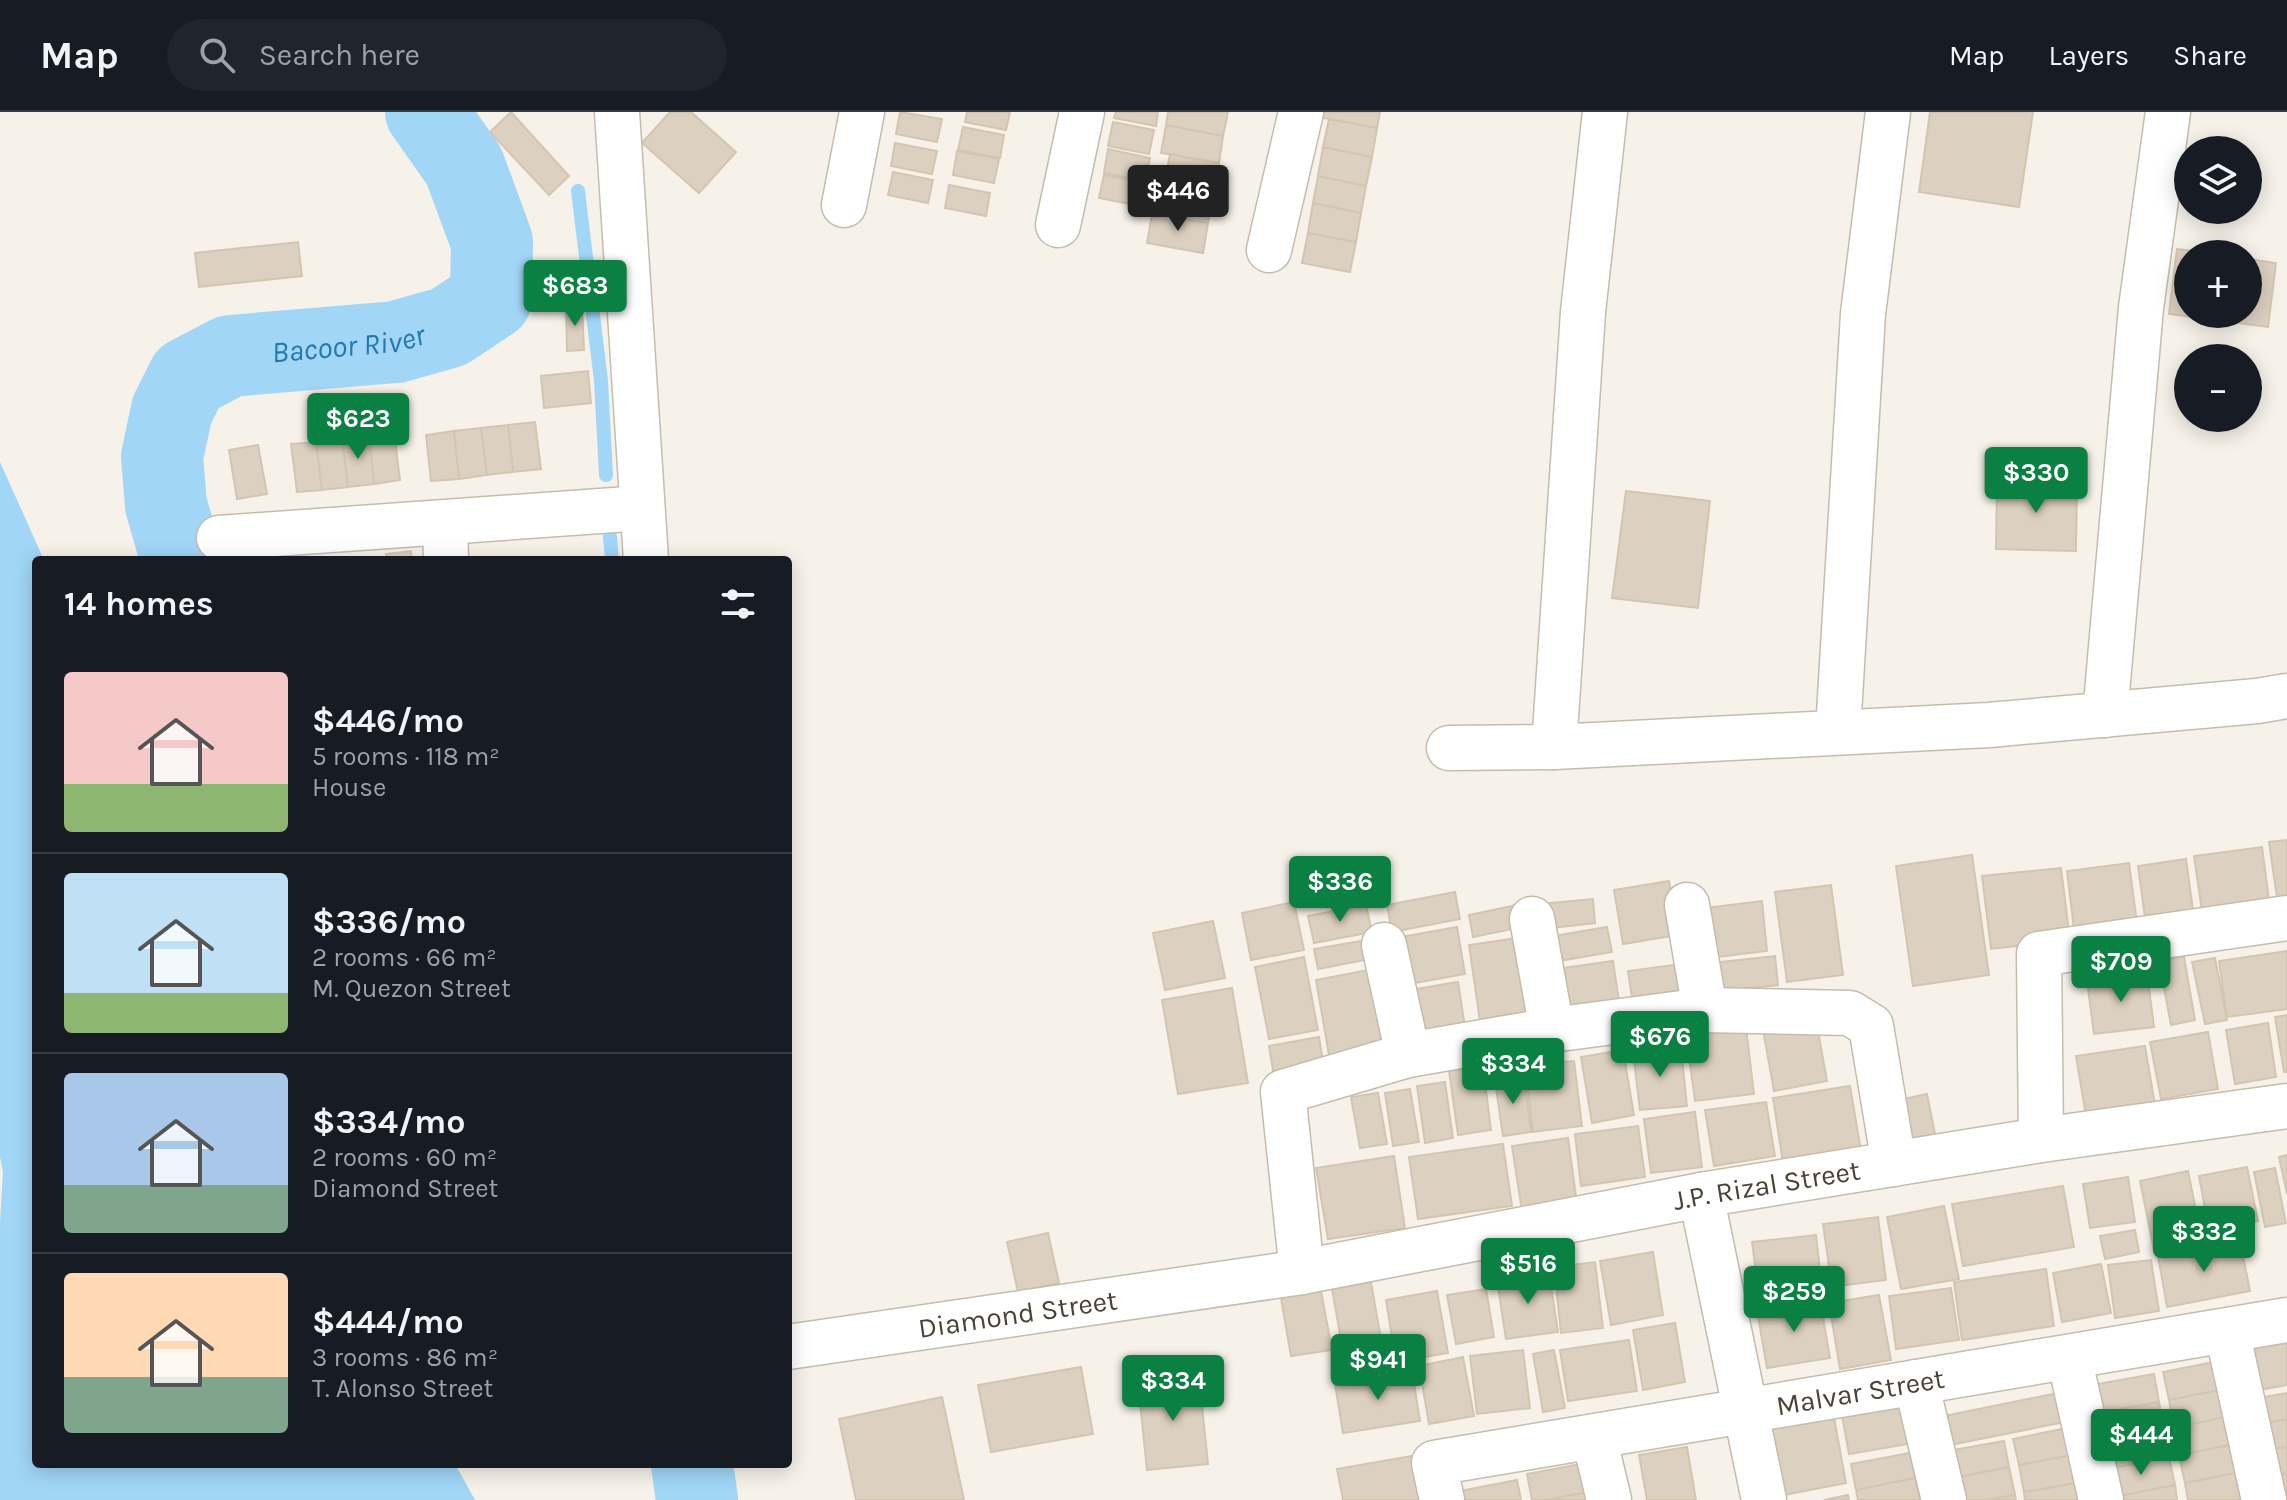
<!DOCTYPE html>
<html lang="en">
<head>
<meta charset="utf-8">
<style>
	body { margin:0; font-family:Karla,sans-serif; background:#20242c; color:#f1f3f6; height:100vh; display:flex; flex-direction:column; font-size:30px; white-space:nowrap }
	* { box-sizing:border-box; margin:0 }
	p { font-size:26px; color:#9ea1a6 }
	.icon { flex:none; width:44px; height:44px; fill:none; stroke:currentColor; stroke-width:2; stroke-linecap:round; stroke-linejoin:round }
	.map { position:relative; flex:1; overflow:hidden }
	.drawer { position:absolute; left:32px; top:444px; width:760px; height:912px; display:flex; flex-direction:column; background:#171b24; border-radius:8px; box-shadow:0 4px 20px #0003 }
	.drawer>* { flex:none }
	.fabs { position:absolute; left:2174px; top:24px; display:grid; gap:16px }
	.fabs a { display:grid; place-items:center; width:88px; height:88px; border-radius:50%; background:#171b24; box-shadow:0 4px 20px #0003; font-size:40px }
	.price { position:absolute; translate:-50% -68px; padding:0 18px; border-radius:8px; background:#0b8043; color:#fff; font-size:26px; line-height:52px; filter:drop-shadow(0 2px 4px #0008) }
	.price::after { content:''; position:absolute; left:50%; top:48px; width:24px; height:18px; margin-left:-12px; background:inherit; clip-path:polygon(0 0,100% 0,50% 100%) }
	.price.on { background:#222; color:#fff }
	ul { padding:0; list-style:none }
	li { display:flex; align-items:center; gap:24px; height:200px; padding:0 32px }
	li+li { border-top:2px solid #363941 }
	li span { display:grid; place-items:center; flex:none; width:224px; height:160px; border-radius:8px; color:#555 }
	li>.icon { margin-inline-start:auto }
	span .icon { width:96px; height:96px; fill:#fffc; stroke-width:1 }
	li b { font-size:34px }
	h2 { display:flex; justify-content:space-between; align-items:center; height:96px; padding:0 32px; font-size:34px }
	header { display:flex; align-items:center; gap:48px; box-sizing:border-box; height:112px; padding:0 40px; background:#171b24; border-bottom:2px solid #363941 }
	header strong { font-size:38px }
	nav { display:flex; gap:44px; margin-inline-start:auto; font-size:28px }
	.search { width:560px; height:72px; background:#20242c; display:flex; align-items:center; gap:20px; box-sizing:border-box; padding:0 28px; border-radius:44px; color:#9ea1a6; font-size:30px }
	.map>svg:first-child { display:block }
	.water { fill:#a1d6f7 }
	.lines { fill:none; stroke-linecap:round; stroke-linejoin:round }
	.stream { stroke:#a1d6f7; stroke-width:14 }
	.river { stroke:#a1d6f7; stroke-width:82 }
	.building { fill:#dcd0c0; stroke:#d4c5b0; stroke-width:2 }
	.minor-casing { stroke:#c5bcae; stroke-width:47 }
	.minor { stroke:#fff; stroke-width:44 }
	.labels { text-anchor:middle; stroke-width:6; stroke-linejoin:round; paint-order:stroke }
	.street-label { font-size:28px; fill:#4b4237; stroke:#fff }
	.water-label { font-size:30px; font-style:italic; fill:#2378af; stroke:#fff }
</style>
</head>
<body>
<header>
<strong>Map</strong>
<div class="search"><svg class="icon" aria-label="search" viewBox="0 0 24 24"><circle cx="10" cy="10" r="6"/><path d="M15 15l6 6"/></svg>Search here</div>
<nav><a>Map</a><a>Layers</a><a>Share</a></nav>
</header>
<div class="map">
<svg width="2287" height="1388" viewBox="0 0 2287 1388">
	<rect width="100%" height="100%" fill="#f6f2e9"/>
	<!-- water -->
	<path class="water" d="M0,350L44,448H36V1352H455L475,1388H0V1110L3,1060L0,1045Z"/>
	<g class="lines">
		<!-- stream -->
		<path class="stream" d="M578,79L601,269L606,363
			M610,425L612,448"/>
		<!-- river -->
		<g class="river">
			<path id="s1" d="M187,448L179,438L166,393L162,345L172,298L188,266L230,244L396,230L449,215L491,187L492,130L464,54L426,0"/>
			<path d="M692,1352L697,1388"/>
		</g>
	</g>
	<!-- building -->
	<path class="building" d="M511,0L569,64L549,83L490,20Z
		M670,0H691L736,40L699,81L642,31Z
		M900,0L942,7L937,30L896,22Z
		M967,0H1010L1006,18L965,10Z
		M1116,0H1158L1156,14L1114,6Z
		M1168,0H1228L1223,24L1166,13Z
		M1309,0H1380L1377,16L1308,3Z
		M1930,0H2033L2019,95L1919,80Z
		M1329,7L1377,16L1372,45L1323,35Z
		M1113,10L1154,18L1149,42L1108,34Z
		M1166,13L1223,24L1219,51L1161,41Z
		M963,15L1004,23L1000,46L958,38Z
		M895,31L937,39L932,62L891,54Z
		M1323,35L1372,45L1366,74L1318,64Z
		M1108,37L1150,46L1145,69L1104,61Z
		M957,39L999,47L994,71L953,63Z
		M1170,42L1219,51L1213,83L1164,74Z
		M893,60L933,68L928,91L888,83Z
		M1104,63L1144,71L1140,94L1099,86Z
		M1318,64L1366,74L1361,101L1313,91Z
		M949,73L990,81L986,104L945,96Z
		M1164,74L1213,83L1208,111L1159,103Z
		M1313,91L1361,101L1356,130L1308,121Z
		M1152,102L1208,111L1203,141L1147,131Z
		M1308,121L1356,130L1350,160L1302,151Z
		M298,130L302,164L199,175L195,141Z
		M2177,137L2213,142H2188V202H2248V147L2276,151L2268,215L2169,202Z
		M582,192L584,238L567,239L566,193Z
		M588,259L591,291L544,296L541,264Z
		M535,310L541,357L513,360L508,313Z
		M508,313L513,360L487,363L481,316Z
		M481,316L487,363L459,367L454,319Z
		M454,319L459,367L431,369L426,323Z
		M394,320L400,368L374,372L369,324Z
		M369,324L374,372L348,375L342,327Z
		M342,327L348,375L322,378L316,330Z
		M316,330L322,378L297,380L291,332Z
		M258,333L267,382L237,387L229,338Z
		M1997,367L2077,369L2076,439L1996,437Z
		M1626,379L1710,389L1698,496L1612,486Z
		M411,439L412,448H387L386,442Z
		M2287,728V785L2277,786L2269,730Z
		M2262,735L2270,796L2203,806L2194,744Z
		M1972,743L1989,863L1913,874L1896,754Z
		M2186,747L2195,813L2147,820L2138,754Z
		M2129,751L2138,819L2075,826L2067,759Z
		M2061,756L2070,828L1991,837L1982,764Z
		M1669,769L1678,823L1623,832L1614,778Z
		M1831,773L1843,863L1787,870L1775,780Z
		M1455,780L1460,807L1392,820L1387,793Z
		M1593,787L1595,811L1543,817L1541,792Z
		M1762,789L1767,839L1710,846L1704,796Z
		M1294,790L1304,838L1251,848L1242,801Z
		M1366,793L1372,820L1314,831L1308,804Z
		M1517,793L1522,815L1473,825L1469,803Z
		M1213,809L1225,866L1165,878L1153,821Z
		M1457,815L1465,862L1409,872L1401,825Z
		M1607,815L1612,840L1553,850L1548,825Z
		M1524,825L1537,915L1482,923L1469,833Z
		M1367,828L1370,847L1318,857L1314,837Z
		M2287,839V897L2227,905L2219,849Z
		M1775,844L1778,873L1716,880L1712,851Z
		M1304,845L1318,918L1269,927L1255,855Z
		M2184,845L2195,908L2171,913L2159,849Z
		M2215,846L2227,908L2205,912L2192,850Z
		M1613,849L1621,903L1563,911L1556,857Z
		M1681,852L1685,879L1632,886L1628,859Z
		M1379,856L1393,931L1329,943L1316,868Z
		M2147,861L2154,915L2094,922L2087,869Z
		M1458,870L1466,921L1419,929L1410,878Z
		M1232,876L1248,971L1178,982L1162,888Z
		M2287,903V960H2284L2275,905Z
		M1816,908L1827,969L1774,979L1763,918Z
		M2268,911L2276,965L2235,972L2226,918Z
		M1746,916L1754,982L1695,989L1686,923Z
		M2208,920L2218,977L2161,987L2150,930Z
		M1319,925L1324,956L1274,964L1269,934Z
		M2145,934L2155,993L2086,1004L2076,944Z
		M1681,936L1687,994L1640,998L1633,941Z
		M1623,938L1634,1003L1592,1011L1581,945Z
		M1574,949L1582,1014L1533,1020L1525,954Z
		M1483,955L1491,1018L1458,1023L1449,959Z
		M1524,965L1531,1020L1503,1024L1495,969Z
		M1445,970L1453,1026L1425,1031L1417,974Z
		M1850,974L1861,1039L1783,1051L1773,986Z
		M1410,977L1419,1030L1393,1034L1385,981Z
		M1378,981L1387,1032L1360,1036L1351,985Z
		M1927,982L1936,1027L1908,1032L1899,988Z
		M1766,990L1775,1044L1714,1054L1705,998Z
		M1695,1000L1702,1055L1651,1061L1644,1007Z
		M1638,1014L1645,1065L1581,1074L1575,1022Z
		M1568,1026L1577,1092L1522,1099L1512,1034Z
		M1503,1032L1512,1094L1418,1107L1409,1045Z
		M2287,1043V1082L2279,1045Z
		M1394,1044L1405,1116L1328,1127L1316,1056Z
		M2247,1055L2258,1109L2209,1118L2199,1064Z
		M2275,1056L2286,1111L2265,1115L2254,1060Z
		M2188,1059L2202,1128L2154,1138L2140,1069Z
		M2128,1065L2135,1110L2090,1116L2083,1072Z
		M2063,1074L2074,1135L1963,1154L1952,1092Z
		M1944,1094L1959,1167L1901,1177L1887,1105Z
		M1878,1105L1886,1168L1832,1175L1823,1112Z
		M2135,1118L2139,1140L2105,1147L2100,1124Z
		M1048,1121L1059,1171L1018,1180L1007,1130Z
		M1816,1123L1822,1176L1759,1184L1752,1130Z
		M2240,1129L2250,1179L2167,1195L2158,1144Z
		M1653,1140L1663,1203L1611,1213L1600,1149Z
		M2151,1148L2159,1199L2115,1206L2108,1153Z
		M1595,1150L1603,1216L1561,1221L1554,1155Z
		M2101,1152L2111,1201L2062,1210L2053,1161Z
		M2046,1157L2054,1214L1962,1228L1954,1170Z
		M1549,1162L1558,1220L1506,1227L1497,1169Z
		M1371,1170L1382,1233L1343,1239L1332,1177Z
		M1951,1176L1959,1228L1896,1237L1889,1184Z
		M1486,1177L1494,1225L1456,1232L1447,1183Z
		M1321,1179L1332,1238L1291,1244L1281,1186Z
		M1437,1179L1448,1241L1396,1250L1386,1188Z
		M1879,1183L1891,1248L1840,1257L1829,1191Z
		M1820,1188L1830,1246L1767,1256L1757,1198Z
		M1675,1211L1685,1270L1643,1278L1633,1218Z
		M2287,1225V1273L2248,1280L2240,1232Z
		M1629,1228L1637,1279L1568,1289L1560,1238Z
		M1523,1238L1530,1296L1477,1302L1470,1244Z
		M1554,1238L1565,1296L1543,1300L1533,1242Z
		M1463,1245L1474,1304L1429,1312L1419,1254Z
		M2214,1250L2219,1278L2169,1288L2163,1260Z
		M1081,1255L1093,1322L991,1340L978,1273Z
		M1412,1259L1420,1309L1343,1321L1335,1272Z
		M2154,1262L2159,1290L2098,1301L2092,1273Z
		M1199,1264L1208,1352L1147,1358L1138,1271Z
		M2219,1278L2224,1305L2174,1316L2169,1288Z
		M2058,1281L2065,1310L1950,1333L1944,1304Z
		M2287,1281V1307L2262,1312L2257,1286Z
		M1900,1283L1908,1332L1849,1342L1840,1292Z
		M942,1285L964,1388H856L839,1307Z
		M2159,1290L2164,1318L2103,1329L2098,1301Z
		M1832,1295L1846,1371L1784,1383L1770,1306Z
		M2224,1305L2230,1333L2179,1343L2174,1316Z
		M2287,1307V1335L2267,1338L2262,1312Z
		M2067,1316L2072,1343L2019,1353L2013,1327Z
		M2164,1318L2169,1345L2108,1357L2103,1329Z
		M2004,1329L2009,1355L1953,1366L1948,1339Z
		M2230,1333L2236,1361L2185,1371L2179,1343Z
		M1687,1335L1696,1388H1647L1639,1343Z
		M2287,1335V1361L2273,1364L2267,1338Z
		M1910,1341L1915,1366L1856,1378L1851,1352Z
		M2072,1343L2077,1371L2024,1380L2019,1353Z
		M1412,1344L1419,1388H1343L1337,1357Z
		M2169,1345L2175,1373L2113,1385L2108,1357Z
		M1581,1352L1587,1380L1547,1388H1532L1527,1362Z
		M2009,1355L2015,1383L1985,1388H1957L1953,1366Z
		M2236,1361L2241,1388H2188L2185,1371Z
		M2287,1361V1388H2277L2273,1364Z
		M1915,1366L1920,1388H1858L1856,1378Z
		M1517,1368L1521,1388H1462L1460,1379Z
		M2077,1371L2081,1388H2025L2024,1380Z
		M2175,1373L2177,1388H2114L2113,1385Z
		M1587,1380L1588,1388H1547Z
		M1848,1383L1849,1388H1824Z
		M2015,1383L2016,1388H1985Z"/>
	<g class="lines">
		<!-- minor casing -->
		<g class="minor-casing">
			<g id="minor">
				<path d="M617,0L646,448"/>
				<path d="M844,93L862,0"/>
				<path d="M1058,113L1082,0"/>
				<path d="M1269,138L1301,0"/>
				<path d="M445,411L446,448"/>
				<path d="M219,426L642,396"/>
				<path d="M2105,603L2141,196L2168,0"/>
				<path d="M1838,619L1863,202L1888,0"/>
				<path d="M1554,635L1583,200L1605,0"/>
				<path d="M1449,636L1554,635L1989,613L2257,589L2287,584"/>
				<path d="M1687,793L1705,898"/>
				<path d="M1532,807L1552,918"/>
				<path d="M1384,833L1408,943"/>
				<path d="M2041,1028L2039,842L2287,806"/>
				<path d="M1701,1083L1764,1388"/>
				<path d="M1302,1160L1283,980L1408,943L1552,918L1705,898L1850,901L1871,914L1894,1052"/>
				<path d="M2227,1219L2264,1388"/>
				<path id="s2" d="M788,1235L1302,1160L1701,1083L2041,1028L2287,994"/>
				<path d="M2069,1245L2101,1388"/>
				<path d="M1916,1270L1944,1388"/>
				<path d="M1594,1325L1609,1388"/>
				<path id="s3" d="M1442,1388L1434,1351L2287,1208"/>
			</g>
		</g>
		<!-- minor -->
		<use href="#minor" class="minor"/>
	</g>
	<g class="labels">
		<!-- street labels -->
		<g class="street-label">
			<text dy="10" stroke="none"><textPath href="#s2" startOffset="992">J.P. Rizal Street</textPath></text>
			<text dy="10" stroke="none"><textPath href="#s2" startOffset="232">Diamond Street</textPath></text>
			<text dy="10" stroke="none"><textPath href="#s3" startOffset="470">Malvar Street</textPath></text>
		</g>
		<!-- water labels -->
		<g class="water-label">
			<text dy="10" stroke="none"><textPath href="#s1" startOffset="358">Bacoor River</textPath></text>
		</g>
	</g>
</svg>
<div class="fabs">
<a><svg class="icon" aria-label="layers" viewBox="0 0 24 24"><path d="M12 4l9 5-9 5-9-5zM3 14l9 5 9-5"/></svg></a>
<a>+</a>
<a>−</a>
</div>
<b class="price on" style="left:1178px;top:121px">$446</b>
<b class="price" style="left:575px;top:216px">$683</b>
<b class="price" style="left:358px;top:349px">$623</b>
<b class="price" style="left:2036px;top:403px">$330</b>
<b class="price" style="left:1340px;top:812px">$336</b>
<b class="price" style="left:2121px;top:892px">$709</b>
<b class="price" style="left:1660px;top:967px">$676</b>
<b class="price" style="left:1513px;top:994px">$334</b>
<b class="price" style="left:2204px;top:1162px">$332</b>
<b class="price" style="left:1528px;top:1194px">$516</b>
<b class="price" style="left:1794px;top:1222px">$259</b>
<b class="price" style="left:1378px;top:1290px">$941</b>
<b class="price" style="left:1173px;top:1311px">$334</b>
<b class="price" style="left:2141px;top:1365px">$444</b>
<section class="drawer">
<h2>14 homes<svg class="icon" aria-label="filters" viewBox="0 0 24 24"><path d="M4 7h16M4 17h16"/><circle cx="9" cy="7" r="2"/><circle cx="15" cy="17" r="2"/></svg></h2>
<ul>
<li><span style="background:linear-gradient(#f6c9c9 70%,#8fb573 0)"><svg class="icon" aria-label="home" viewBox="0 0 24 24"><path d="M3 11l9-7 9 7M6 9v11h12V9"/></svg></span><div><b>$446/mo</b><p>5 rooms · 118 m²</p><p>House</p></div></li>
<li><span style="background:linear-gradient(#bfe0f5 75%,#8fb573 0)"><svg class="icon" aria-label="home" viewBox="0 0 24 24"><path d="M3 11l9-7 9 7M6 9v11h12V9"/></svg></span><div><b>$336/mo</b><p>2 rooms · 66 m²</p><p>M. Quezon Street</p></div></li>
<li><span style="background:linear-gradient(#a9c7e8 70%,#7fa58c 0)"><svg class="icon" aria-label="home" viewBox="0 0 24 24"><path d="M3 11l9-7 9 7M6 9v11h12V9"/></svg></span><div><b>$334/mo</b><p>2 rooms · 60 m²</p><p>Diamond Street</p></div></li>
<li><span style="background:linear-gradient(#ffd9b3 65%,#7fa58c 0)"><svg class="icon" aria-label="home" viewBox="0 0 24 24"><path d="M3 11l9-7 9 7M6 9v11h12V9"/></svg></span><div><b>$444/mo</b><p>3 rooms · 86 m²</p><p>T. Alonso Street</p></div></li>
</ul>
</section>
</div>
</body>
</html>
